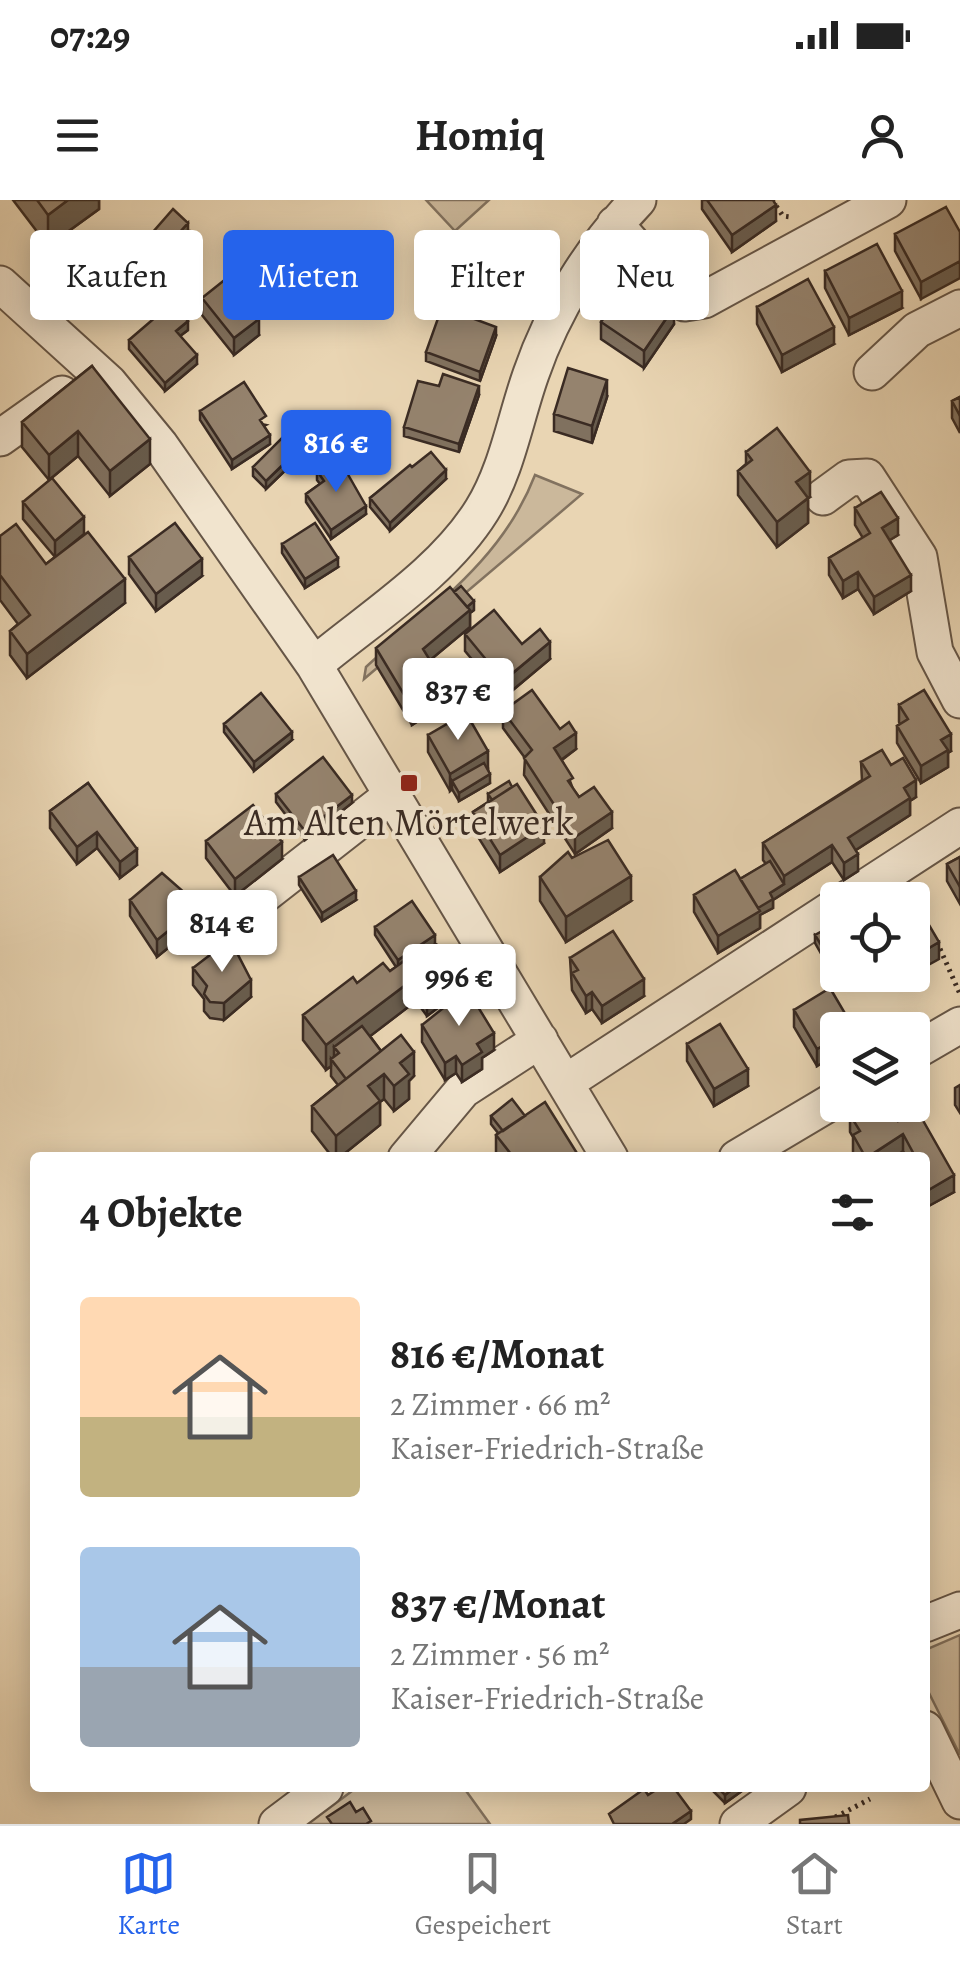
<!DOCTYPE html>
<html lang="de">
<head>
<meta charset="utf-8">
<style>
	body { margin:0; font-family:Alegreya,serif; background:#f6f6f6; color:#222; height:100vh; display:flex; flex-direction:column; font-size:38px; white-space:nowrap }
	* { box-sizing:border-box; margin:0 }
	p { font-size:32px; color:#767676 }
	.icon { flex:none; width:55px; height:55px; fill:none; stroke:currentColor; stroke-width:2; stroke-linecap:round; stroke-linejoin:round }
	.map { position:relative; flex:1; overflow:hidden }
	.side { position:absolute; left:30px; top:952px; width:900px; height:640px; display:flex; flex-direction:column; background:#fff; border-radius:10px; box-shadow:0 5px 25px #0003 }
	.side>* { flex:none }
	.top-card { position:absolute; left:30px; top:30px; width:900px; height:90px; display:flex; gap:20px }
	.buttons { position:absolute; left:820px; top:682px; display:grid; gap:20px }
	.buttons a { display:grid; place-items:center; width:110px; height:110px; border-radius:10px; background:#fff; box-shadow:0 5px 25px #0003; font-size:50px }
	.price { position:absolute; translate:-50% -85px; padding:0 22px; border-radius:10px; background:#fff; color:#222; font-size:32px; line-height:65px; filter:drop-shadow(0 2px 5px #0008) }
	.price::after { content:''; position:absolute; left:50%; top:60px; width:30px; height:22px; margin-left:-15px; background:inherit; clip-path:polygon(0 0,100% 0,50% 100%) }
	.price.on { background:#2563eb; color:#fff }
	ul { padding:0; list-style:none }
	li { display:flex; align-items:center; gap:30px; height:250px; padding:0 50px }
	li span { display:grid; place-items:center; flex:none; width:280px; height:200px; border-radius:10px; color:#555 }
	li>.icon { margin-inline-start:auto }
	span .icon { width:120px; height:120px; fill:#fffc; stroke-width:1 }
	li b { font-size:42px }
	h2 { display:flex; justify-content:space-between; align-items:center; height:120px; padding:0 50px; font-size:42px }
	.chip { padding:0 35px; border-radius:10px; background:#fff; box-shadow:0 5px 25px #0003; font-size:35px; line-height:90px }
	.chip.on { background:#2563eb; color:#fff }
	.status { display:flex; justify-content:space-between; align-items:center; height:70px; padding:0 50px; background:#fff; direction:ltr }
	.status svg { height:28px; fill:currentColor }
	header { display:flex; justify-content:space-between; align-items:center; height:130px; padding:0 50px; background:#fff; font-size:45px; font-weight:700 }
	.tab-bar { display:flex; justify-content:space-around; align-items:center; height:140px; border-top:2px solid #e0e0e0; background:#fff; font-size:28px; color:#767676 }
	.tab-bar a { display:grid; justify-items:center; gap:5px }
	.tab-bar .on { color:#2563eb }
	.map>svg:first-child { display:block }
	.green { fill:#cbb89b; stroke:#82725f; stroke-width:2.5 }
	.lines { fill:none; stroke-linecap:round; stroke-linejoin:round }
	.minor-casing { stroke:#665647; stroke-width:39 }
	.path { stroke:#3a2b23; stroke-width:5; stroke-dasharray:2.5 5; stroke-linecap:butt }
	.minor { stroke:#f1e4ce; stroke-width:35 }
	.wall { fill:#80715f; stroke:#3a2b23; stroke-width:2.5 }
	.shaded-wall { fill:#685c4d; stroke:#3a2b23; stroke-width:2.5 }
	.building { fill:#95836e; stroke:#3a2b23; stroke-width:2.5 }
	.poi-dot { fill:#8f2418; stroke:#f1e4ce; stroke-width:4 }
	.labels { text-anchor:middle; stroke-width:8; stroke-linejoin:round; paint-order:stroke }
	.poi-label { font-size:38px; fill:#3a2b23; stroke:#f1e4ce }
</style>
</head>
<body>
<div class="status"><b>07:29</b><svg viewBox="0 0 49 12"><path d="M0 12V9h3v3zM5 12V6h3v6zM10 12V3h3v9zM15 12V0h3v12zM26 1h20v11H26zM47 4h2v5h-2z"/></svg></div>
<header><svg class="icon" aria-label="menu" viewBox="0 0 24 24"><path d="M4 6h16M4 12h16M4 18h16"/></svg>Homiq<svg class="icon" aria-label="person" viewBox="0 0 24 24"><circle cx="12" cy="8" r="4"/><path d="M4 21q1-7 8-7t8 7"/></svg></header>
<div class="map">
<svg width="960" height="1624" viewBox="0 0 960 1624">
	<rect width="100%" height="100%" fill="#e9d5b3"/>
	<filter id="stains"><feTurbulence type="fractalNoise" baseFrequency=".002" numOctaves="4"/><feColorMatrix values="0 0 0 0 .2 0 0 0 0 .09 0 0 0 0 .02 0 0 0 .5 -.17"/></filter>
	<radialGradient id="worn" r=".72"><stop offset=".6" stop-color="#630" stop-opacity="0"/><stop offset="1" stop-color="#630" stop-opacity=".3"/></radialGradient>
	<!-- green -->
	<path class="green" d="M426,0H489L455,31Z
		M535,275L582,294L364,479L366,467C431,407 502,361 535,275Z
		M960,1435V1555L925,1485V1450Z
		M356,1588H464L490,1624H308Z"/>
	<g class="lines">
		<!-- minor casing -->
		<g class="minor-casing">
			<path id="minor" d="M615,24L685,103L704,100L888,0
				M0,84L109,183L160,245L314,465L610,958
				M872,172L917,130L960,108
				M0,238L62,194
				M823,297L849,278L867,277L919,357L935,452L960,500
				M314,465C370,418 443,373 482,310C507,270 515,219 531,174C553,110 591,49 638,0
				M846,700L960,626
				M214,734L392,595
				M912,853L960,825
				M565,883L838,705
				M406,958L463,890L540,840
				M737,958L838,898
				M925,1424L960,1410
				M925,1529L960,1601
				M277,1624L325,1588
				M738,1624L788,1588"/>
		</g>
		<!-- path -->
		<path class="path" d="M772,0L783,16L791,17
			M937,742L960,794
			M822,1624L870,1599"/>
		<!-- minor -->
		<use href="#minor" class="minor"/>
	</g>
	<!-- wall -->
	<path class="wall" d="M13,0H99V9L48,46Z
		M702,0H773L776,21L732,52L702,9Z
		M188,31L168,54L153,41V32Z
		M960,32L921,99L895,51V34Z
		M644,71L637,82L674,124L644,168L601,139V122L620,94L615,91V82Z
		M825,71L902,108L849,135L825,88Z
		M527,74L505,114L471,95V78Z
		M202,98L259,135L234,155L202,115Z
		M757,107L834,144L782,172L757,124Z
		M188,130L180,136L197,164L165,191L129,149V140Z
		M496,136L480,181L426,161V152Z
		M92,166L150,264L110,296L78,256L49,280L22,247V222Z
		M439,186L479,195L459,252L404,236V227Z
		M607,197L592,243L554,231V214Z
		M960,197V233L952,218V201Z
		M200,211L266,225L264,226L270,244L232,269L200,220Z
		M746,252L810,297L808,298V323L777,347L738,295V271L746,264Z
		M297,259L266,289L253,276V267Z
		M412,267L446,279L390,331L370,307V298Z
		M317,271L366,314L331,339L306,302V294L320,284L317,280Z
		M23,302L84,334L63,352L125,403L27,478L10,455V431L18,424L0,400V336L46,364L55,357L23,319Z
		M855,308L898,335L889,340L911,391L874,414L858,389L843,398L829,375V358L863,338L855,325Z
		M282,344L338,367L305,388L282,353Z
		M129,357L202,376L156,411L129,374Z
		M474,410L470,413V427L430,460L446,503L412,525L376,465V448Z
		M465,434L522,444L550,459L490,509L480,496V479L485,475L465,451Z
		M899,505L951,551L948,553V567L921,583L897,543V526L900,524L899,522Z
		M503,511L576,549L562,560L573,589L579,597L612,628L575,654L524,575L525,558L503,528Z
		M224,524L292,540L254,571L224,532Z
		M428,535L488,568L490,583L459,601L452,589L450,591L428,552Z
		M861,562L891,565L916,597L910,601V615L856,650L858,671L844,680L832,662L773,700V708L760,715V728L718,753L694,712V695L740,679L766,664L763,660V643L862,580Z
		M88,583L137,665L120,678L97,648L77,664L50,628V611Z
		M276,594L352,603L305,640L276,602Z
		M488,594L544,643L500,672L473,629V612L488,602Z
		M206,641L282,659L235,696L206,658Z
		M960,657V704L947,681V664Z
		M299,677L356,700L322,721L299,685Z
		M540,677L631,701L566,742L540,701Z
		M130,700L186,701L194,727L157,757L130,716Z
		M375,727L435,744L406,763L412,771L464,788L427,816L416,801L370,836L381,851L414,876L409,881V899L394,911L384,899L380,902V925L339,958H333L312,931V906L338,885L331,876V866L326,870L303,840V815L357,783L390,771L396,767L375,735Z
		M815,735L835,751L823,757L815,743Z
		M570,758L644,796L602,823L592,809L586,813L572,790Z
		M193,768L251,797L224,820L210,818L204,811V799L193,785Z
		M884,775H912L891,787Z
		M794,810L853,830L817,866L794,827Z
		M422,825L494,850L482,858V869L462,882L456,873L445,880L422,842Z
		M687,844L748,886L714,906L687,861Z
		M960,885V913L955,905V888Z
		M850,915L898,921L954,992L925,1008V958H907L903,951L894,958H856L853,952V937L850,932Z
		M491,916H525L580,958H496V935L498,933L491,924Z
		M710,1588H746L725,1603Z"/>
	<!-- shaded-wall -->
	<path class="shaded-wall" d="M68,0H99V9L48,46V15Z
		M776,5V21L732,52V35Z
		M188,23V31L168,54V45Z
		M527,58V74L505,114V97Z
		M960,61V78L921,99V82Z
		M644,63V71L626,99V90Z
		M902,91V108L849,135V118Z
		M674,107V124L644,168V151Z
		M259,119V135L234,155V138Z
		M188,121V130L176,139V131Z
		M496,127V136L480,181V172Z
		M834,127V144L782,172V155Z
		M197,155V164L165,191V183Z
		M607,180V197L592,243V226Z
		M479,186V195L459,252V244Z
		M78,231V256L49,280V255Z
		M270,235V244L232,269V260Z
		M150,239V264L110,296V271Z
		M297,251V259L266,289V281Z
		M446,270V279L390,331V323Z
		M810,272V297L796,307V282Z
		M808,298V323L777,347V322Z
		M366,306V314L331,339V330Z
		M84,317V334L55,358V341Z
		M898,318V335L882,345V328Z
		M338,358V367L305,388V379Z
		M202,359V376L156,411V394Z
		M858,372V389L843,398V381Z
		M911,375V391L874,414V397Z
		M125,379V403L27,478V454Z
		M474,401V410L470,413V427L423,466V449L463,410Z
		M550,442V459L490,509V492Z
		M446,486V503L412,525V508Z
		M292,532V540L254,571V562Z
		M576,533V549L554,565V548Z
		M951,534V551L948,553V567L921,583V566L941,540Z
		M488,551V568L456,587L452,581V589L450,591V574Z
		M490,574V583L459,601V593Z
		M916,580V597L910,601V615L848,655V638L904,588Z
		M352,595V603L305,640V631Z
		M612,612V628L575,654V637Z
		M544,626V643L500,672V655Z
		M97,632V648L77,664V647Z
		M282,642V659L235,696V679Z
		M832,645V662L773,700V708L760,715V728L718,753V736L770,693L784,684V676Z
		M137,649V665L120,678V662Z
		M858,654V671L844,680V663Z
		M631,676V701L566,742V717Z
		M356,691V700L322,721V713Z
		M194,710V727L157,757V740Z
		M435,735V744L398,769V760Z
		M835,742V751L823,757V748Z
		M939,742V759L912,774V758Z
		M891,775H912L891,787Z
		M416,777V801L339,860V853L334,847V863L331,859V866L326,870V845Z
		M464,779V788L427,816V807Z
		M644,779V796L602,823V806Z
		M251,780V797L224,820V803Z
		M592,792V809L586,813V796Z
		M494,833V850L482,858V869L462,882V865L477,844Z
		M838,837V854L817,866V849Z
		M414,852V876L409,881V899L394,911V886L400,863Z
		M456,856V873L445,880V863Z
		M748,869V886L714,906V889Z
		M384,874V899L380,902V925L339,958H336V936L368,886Z
		M903,934V951L894,958H867Z
		M954,975V992L925,1008V992Z
		M734,1588H746L725,1603V1595Z
		M691,1611V1619L684,1624H672Z"/>
	<!-- building -->
	<path class="building" d="M37,0H68L48,15Z
		M707,0H773L776,5L732,35Z
		M946,7L960,32V61L921,82L895,34Z
		M173,9L188,23L168,45L153,32Z
		M493,39L527,58L505,97L471,78Z
		M877,44L902,91L849,118L825,71Z
		M633,55L644,63L633,79L631,78L624,89L615,82Z
		M227,78L259,119L234,138L202,98Z
		M631,78L674,107L644,151L601,122Z
		M808,79L834,127L782,155L757,107Z
		M172,103L188,121L176,131L197,155L165,183L129,140Z
		M442,107L496,127L480,172L426,152Z
		M92,166L150,239L110,271L78,231L49,255L22,222Z
		M568,168L607,180L592,226L554,214Z
		M443,174L479,186L459,244L404,227L418,181L439,186Z
		M244,182L266,216L260,220L270,235L232,260L200,211Z
		M960,197V216L952,201Z
		M777,228L810,272L796,282L808,298L777,322L738,271L752,260L746,252Z
		M283,237L297,251L266,281L253,267Z
		M431,252L446,270L390,323L370,298L410,265L412,267Z
		M338,257L366,306L331,330L306,294L324,281L317,271Z
		M52,278L84,317L55,341L23,302Z
		M881,292L898,318L882,328L911,375L874,397L858,372L843,381L829,358L870,333L855,308Z
		M175,323L202,359L156,394L129,357Z
		M315,323L338,358L305,379L282,344Z
		M16,324L46,364L88,332L125,379L27,454L10,431L30,415L0,375V336Z
		M461,386L474,401L467,407L454,392Z
		M450,387L470,410L423,449L446,486L412,508L376,448Z
		M494,410L522,444L540,429L550,442L490,492L480,479L493,468L465,434Z
		M532,490L560,529L569,522L576,533L554,548L573,578L568,581L579,597L594,587L612,612L575,637L524,558L532,550L503,511Z
		M924,490L951,534L941,540L948,550L921,566L897,526L908,519L899,505Z
		M261,493L292,532L254,562L224,524Z
		M466,513L488,551L450,574L428,535Z
		M882,550L891,565L903,558L916,580L904,588L910,598L848,638L858,654L844,663L832,645L784,676L763,643L870,576L861,562Z
		M323,557L352,595L305,631L276,594Z
		M484,563L490,574L459,593L452,581Z
		M509,581L512,587L492,600L488,594Z
		M88,583L137,649L120,662L97,632L77,647L50,611Z
		M517,584L544,626L500,655L473,612Z
		M253,605L282,642L235,679L206,641Z
		M608,640L631,676L566,717L540,677L568,652L572,658Z
		M333,655L356,691L322,713L299,677Z
		M960,657V687L947,664Z
		M770,661L784,684L770,693L773,699L758,708L740,679Z
		M735,670L760,711L718,736L694,695Z
		M162,673L186,694L183,697L194,710L157,740L130,700Z
		M912,696L939,742L912,758V700H906Z
		M412,701L435,735L398,760L375,727Z
		M828,728L835,742L823,748L815,735Z
		M613,731L644,779L602,806L592,792L586,796L572,773L578,770L570,758Z
		M223,745L237,753L251,780L224,803L210,802L204,794L207,786L193,768Z
		M441,749L464,779L427,807L416,792V777L412,771Z
		M404,761L416,777L326,845L303,815L353,777L357,783L383,763L390,771Z
		M830,788L853,827L849,830H838V837L817,849L794,810Z
		M467,789L494,833L477,844L482,852L462,865L456,856L445,863L422,825Z
		M720,824L748,869L714,889L687,844Z
		M362,826L381,851L346,879L331,859L339,853L334,847Z
		M401,835L414,852L400,863L409,874L394,886L384,874L368,886L380,901L336,936L312,906Z
		M512,899L525,916L503,931L491,916Z
		M545,902L580,958H514L496,935Z
		M866,905H888L898,921L917,910L954,975L925,992V978L927,977L925,973V958H916L903,934L866,958L853,935L860,931L850,915Z
		M659,1588H674L691,1611L672,1624H614L609,1614L644,1589L648,1595Z
		M718,1588H734L725,1595Z
		M350,1602L356,1612L363,1608L371,1621L366,1624H332L327,1617Z
		M848,1615L849,1624H800V1620Z"/>
	<!-- markers -->
	<rect class="poi-dot" x="399" y="573" width="20" height="20" rx="5"/>
	<g class="labels">
		<!-- poi labels -->
		<g class="poi-label">
			<text x="409" y="635">Am Alten Mörtelwerk</text>
		</g>
	</g>
	<rect width="100%" height="100%" filter="url(#stains)"/>
	<rect width="100%" height="100%" fill="url(#worn)"/>
</svg>
<div class="buttons">
<a><svg class="icon" aria-label="locate" viewBox="0 0 24 24"><circle cx="12" cy="12" r="6"/><path d="M12 2v4M12 18v4M2 12h4M18 12h4"/></svg></a>
<a><svg class="icon" aria-label="layers" viewBox="0 0 24 24"><path d="M12 4l9 5-9 5-9-5zM3 14l9 5 9-5"/></svg></a>
</div>
<b class="price on" style="left:336px;top:295px">816 €</b>
<b class="price" style="left:458px;top:543px">837 €</b>
<b class="price" style="left:222px;top:775px">814 €</b>
<b class="price" style="left:459px;top:829px">996 €</b>
<div class="top-card">
<a class="chip">Kaufen</a>
<a class="chip on">Mieten</a>
<a class="chip">Filter</a>
<a class="chip">Neu</a>
</div>
<section class="side">
<h2>4 Objekte<svg class="icon" aria-label="filters" viewBox="0 0 24 24"><path d="M4 7h16M4 17h16"/><circle cx="9" cy="7" r="2"/><circle cx="15" cy="17" r="2"/></svg></h2>
<ul>
<li><span style="background:linear-gradient(#ffd9b3 60%,#c2b280 0)"><svg class="icon" aria-label="home" viewBox="0 0 24 24"><path d="M3 11l9-7 9 7M6 9v11h12V9"/></svg></span><div><b>816 €/Monat</b><p>2 Zimmer · 66 m²</p><p>Kaiser-Friedrich-Straße</p></div></li>
<li><span style="background:linear-gradient(#a9c7e8 60%,#9aa5b1 0)"><svg class="icon" aria-label="home" viewBox="0 0 24 24"><path d="M3 11l9-7 9 7M6 9v11h12V9"/></svg></span><div><b>837 €/Monat</b><p>2 Zimmer · 56 m²</p><p>Kaiser-Friedrich-Straße</p></div></li>
</ul>
</section>
</div>
<nav class="tab-bar">
<a class="on"><svg class="icon" aria-label="map" viewBox="0 0 24 24"><path d="M3 6l6-2 6 2 6-2v14l-6 2-6-2-6 2zM9 4v14M15 6v14"/></svg>Karte</a>
<a><svg class="icon" aria-label="saved" viewBox="0 0 24 24"><path d="M7 4h10v16l-5-4-5 4z"/></svg>Gespeichert</a>
<a><svg class="icon" aria-label="home" viewBox="0 0 24 24"><path d="M3 11l9-7 9 7M6 9v11h12V9"/></svg>Start</a>
</nav>
</body>
</html>
